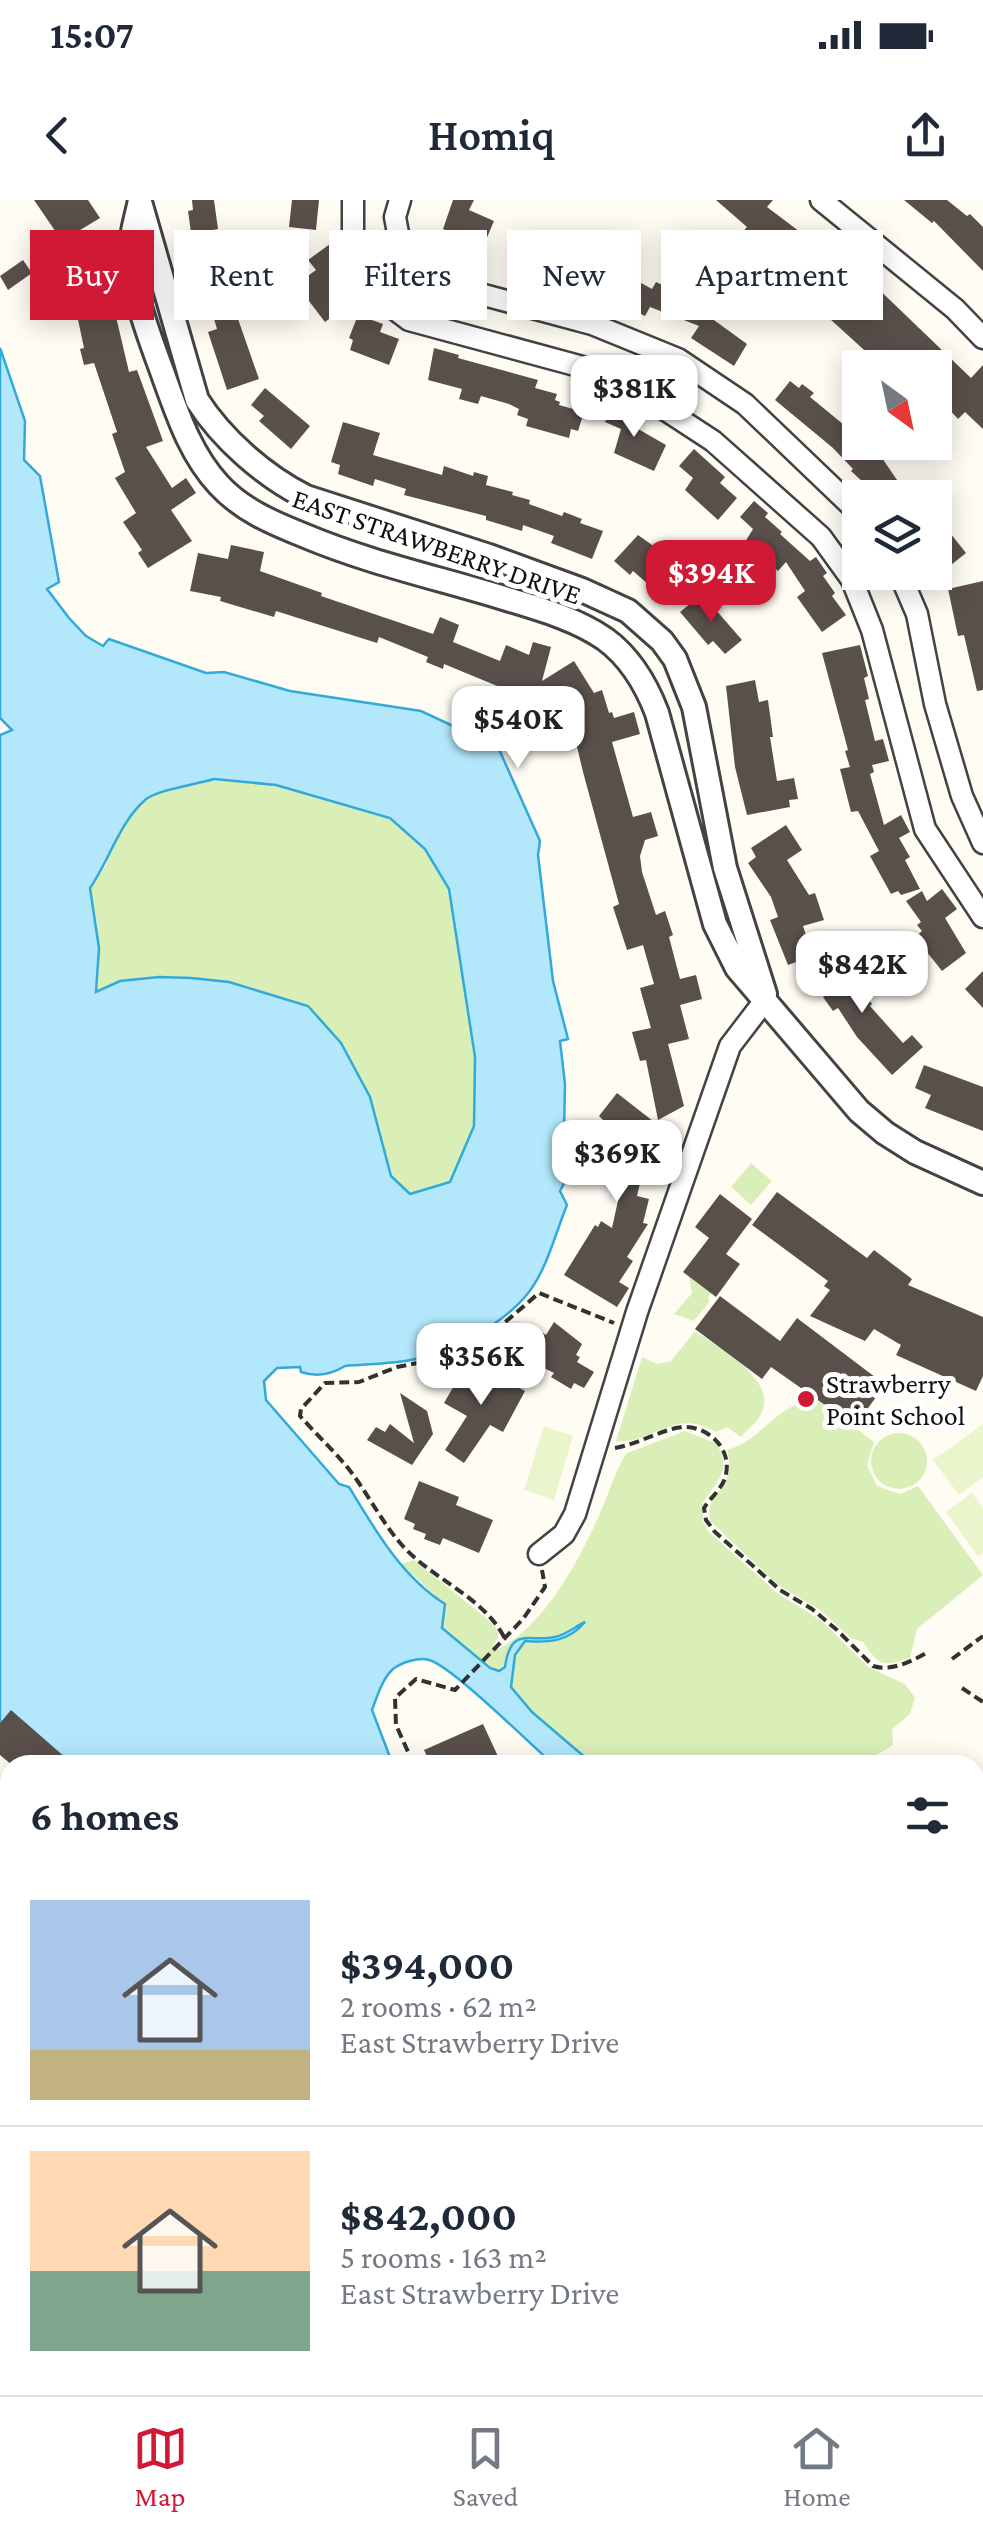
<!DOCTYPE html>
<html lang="en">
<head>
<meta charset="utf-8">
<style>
	body { margin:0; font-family:"Crimson Pro",serif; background:#f2f2f3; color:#1f2937; height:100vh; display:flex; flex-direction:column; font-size:38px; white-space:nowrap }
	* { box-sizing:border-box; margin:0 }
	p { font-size:32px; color:#747a83 }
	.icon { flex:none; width:55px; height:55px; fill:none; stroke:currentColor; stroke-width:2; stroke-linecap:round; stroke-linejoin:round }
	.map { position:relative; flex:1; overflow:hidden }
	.panel { position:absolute; left:0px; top:1555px; width:985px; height:640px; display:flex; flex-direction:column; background:#fff; border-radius:30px 30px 0 0; box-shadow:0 5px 25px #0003 }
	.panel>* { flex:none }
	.banner { position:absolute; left:30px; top:30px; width:925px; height:90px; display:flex; gap:20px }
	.needle { width:65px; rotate:147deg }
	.controls { position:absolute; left:842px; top:150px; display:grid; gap:20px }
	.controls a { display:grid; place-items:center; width:110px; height:110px; border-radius:0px; background:#fff; box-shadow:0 5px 25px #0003; font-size:50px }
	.price { position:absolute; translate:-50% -85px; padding:0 22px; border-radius:20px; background:#fff; color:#222; font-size:32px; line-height:65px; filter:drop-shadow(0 2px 5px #0008) }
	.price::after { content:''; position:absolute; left:50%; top:60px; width:30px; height:22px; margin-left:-15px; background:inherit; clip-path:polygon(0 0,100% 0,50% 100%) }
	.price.selected { background:#d01935; color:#fff }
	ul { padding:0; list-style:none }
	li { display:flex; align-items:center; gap:30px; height:250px; padding:0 30px }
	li+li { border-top:2px solid #e0e1e3 }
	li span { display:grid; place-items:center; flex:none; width:280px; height:200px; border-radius:0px; color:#555 }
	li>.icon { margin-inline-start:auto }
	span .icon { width:120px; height:120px; fill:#fffc; stroke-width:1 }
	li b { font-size:42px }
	h2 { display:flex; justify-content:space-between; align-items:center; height:120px; padding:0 30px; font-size:42px }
	.chip { padding:0 35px; border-radius:0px; background:#fff; box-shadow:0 5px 25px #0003; font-size:35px; line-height:90px }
	.chip.selected { background:#d01935; color:#fff }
	.status { display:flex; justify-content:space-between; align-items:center; height:70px; padding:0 50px; background:#fff; direction:ltr }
	.status svg { height:28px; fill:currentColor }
	header { display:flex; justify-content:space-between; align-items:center; height:130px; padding:0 30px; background:#fff; font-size:45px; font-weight:600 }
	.menu { display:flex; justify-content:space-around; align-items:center; height:140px; border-top:2px solid #e0e1e3; background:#fff; font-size:28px; color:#747a83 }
	.menu a { display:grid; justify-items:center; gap:5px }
	.menu .selected { color:#d01935 }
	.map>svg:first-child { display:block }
	.green { fill:#daefb8 }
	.pitch { fill:#ebf5cb }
	.water { fill:#b3e8fc; stroke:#32a9db; stroke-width:2.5; fill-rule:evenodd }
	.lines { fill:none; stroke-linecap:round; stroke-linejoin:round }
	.stream { stroke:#32a9db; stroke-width:6 }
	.building { fill:#5a504b }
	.service-casing { stroke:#434343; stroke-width:15 }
	.minor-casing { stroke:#434343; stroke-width:25 }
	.tertiary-casing { stroke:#434343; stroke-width:28 }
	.secondary-casing { stroke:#323232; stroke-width:32 }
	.path { stroke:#323232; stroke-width:4; stroke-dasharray:10 5; stroke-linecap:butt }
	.service { stroke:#fff; stroke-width:10 }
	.minor { stroke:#fff; stroke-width:20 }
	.tertiary { stroke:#fff; stroke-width:22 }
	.secondary { stroke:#ffeeaf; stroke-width:28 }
	.poi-dot { fill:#d01935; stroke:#fff; stroke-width:4 }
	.labels { text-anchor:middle; stroke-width:10; stroke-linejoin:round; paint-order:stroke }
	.street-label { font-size:28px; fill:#101010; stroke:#fff }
	.poi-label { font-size:28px; fill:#101010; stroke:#fff; text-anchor:start }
</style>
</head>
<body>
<div class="status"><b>15:07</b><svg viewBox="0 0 49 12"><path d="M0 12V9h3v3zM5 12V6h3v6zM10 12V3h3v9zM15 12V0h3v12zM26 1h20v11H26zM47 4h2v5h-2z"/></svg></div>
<header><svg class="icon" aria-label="back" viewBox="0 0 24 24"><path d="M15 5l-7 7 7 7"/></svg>Homiq<svg class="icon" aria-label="share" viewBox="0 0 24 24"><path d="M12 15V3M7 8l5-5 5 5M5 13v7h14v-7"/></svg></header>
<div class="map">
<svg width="983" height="2195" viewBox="0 0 983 2195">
	<rect width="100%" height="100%" fill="#fffcf4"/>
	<!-- green -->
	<path class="green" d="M130,574L276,585L390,618L426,649L449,689L475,857L474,926L450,982L410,994L391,976L376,916L120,781L96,793L97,723L90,688L106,665Z
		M751,963L772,981L751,1005L731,987Z
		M689,1077L711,1093L708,1098L710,1101L694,1121L674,1114L692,1093Z
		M695,1131C717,1147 777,1179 762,1212C758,1222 748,1229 741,1237L727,1227L716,1232C673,1207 655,1244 616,1241L642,1157L657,1164L671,1161Z
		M815,1196L874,1242L867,1265L877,1286L900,1294L918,1286L983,1375L917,1429L910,1458C881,1467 880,1466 863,1442L851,1438L820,1410L778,1385L710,1321C704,1289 738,1292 727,1250C757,1241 767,1219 795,1205L803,1208Z
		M685,1231L716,1243C734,1272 715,1281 702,1305L703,1321L708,1331L777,1393L822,1421L868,1467L905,1484L915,1498L910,1514L892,1529L893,1545L860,1565H594L532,1512L511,1487L515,1455L526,1441C548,1443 569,1441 583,1422L556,1437L520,1439L505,1467L499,1471L490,1468L443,1428L444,1404L401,1364L414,1360L491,1422L498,1431V1438L493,1445L498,1449C545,1426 581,1357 601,1311C610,1291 615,1270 627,1253Z
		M871 1261a28 28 0 1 1 56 0a28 28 0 1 1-56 0Z"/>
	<!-- pitch -->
	<path class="pitch" d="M983,1224V1277L959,1295L933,1260Z
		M544,1226L573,1236L554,1300L524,1290Z
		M972,1293L983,1308V1353L978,1356L946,1312Z"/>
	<!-- water -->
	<path class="water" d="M0,148L25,221L24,260L40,276L59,382L47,389L69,418L86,436L103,446L109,439L206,473L224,472L290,491L421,511L498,547L540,641L538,655L553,781L568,839L560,841L565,884L564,932L571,938L567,959L576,961L560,991L567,1005C555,1034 546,1074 524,1098C498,1127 454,1150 416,1159C393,1164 368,1164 345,1166C332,1174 316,1177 301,1172L300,1167L277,1168L264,1181L266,1200L339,1284L349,1287C375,1330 402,1377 445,1404L442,1428L490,1468L499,1471L505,1467C511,1425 529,1443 555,1437C566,1435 576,1426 585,1422C569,1441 550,1443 525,1441L515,1455L511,1487L532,1512L594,1565H554C531,1545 452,1466 429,1460C419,1457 402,1462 393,1469C382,1479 377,1497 372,1510L393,1565H42L0,1527V535L12,530L0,518ZM214,579L276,585L390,618L425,649L449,689L475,857L474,926L450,982L410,994L391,976L370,897L341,843L308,806L229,782L191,778L159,777L120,781L96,792L99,748L90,688C109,661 119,623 145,600C156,590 198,584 214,579Z
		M0,1709L10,1716V2023L0,2015Z"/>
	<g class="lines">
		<!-- stream -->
		<path class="stream" d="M975,2121L978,2119
			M291,2185L294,2195
			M915,2185L919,2195"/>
	</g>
	<!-- building -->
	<path class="building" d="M34,0H88L100,18L62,41Z
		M192,0H214L218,29L213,30L224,69L232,67L240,93L230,96L259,179L227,190L208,132L217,129L207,95L202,96L189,55L194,54L188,11L193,10Z
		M292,0H319L316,30L289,27Z
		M453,0H474L469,10L494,21L483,47L443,29Z
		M716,0H773L767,7L865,81L867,78L971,178L983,165V229L965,212L958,219L935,194V168H884L830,119L838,110L820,96L822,94L758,44L754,50L738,37L747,27Z
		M904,0H947L967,16L970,14L983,27V71L934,21L932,23Z
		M538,30L592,56L580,82L552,69L541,62L543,58L530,50Z
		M330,44L343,62L329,72L333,78L330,80L348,105L325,122L299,88L308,82L305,78L316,70L308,60Z
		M23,60L32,73L8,90L0,76Z
		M619,71L652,89L656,82L682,94L678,102L704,120L707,115L747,144L734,166L691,138L699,126L650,107L645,116L606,97Z
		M94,92L98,107L113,104L129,172L137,170L163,241L146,247L172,288L186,278L196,293L171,310L192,341L148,368L138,353L142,350L123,322L136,313L115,278L125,272L112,234L117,232L94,163L84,165L80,149L84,148L73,96Z
		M358,115L383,124L380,132L399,139L389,165L350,150L353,140L349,138Z
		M434,148L459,155L458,158L538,180L535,188L557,194L555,200L560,202L559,205L584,212L578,231L571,229L569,238L526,226L528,219L517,215L519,209L509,204L481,196L478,204L459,199L462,189L428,180Z
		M790,181L799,188L802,184L814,193L810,197L860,238V242H892L880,255L897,280L880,298L851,271L853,269L833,248L775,200Z
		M265,188L310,226L291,249L259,221L264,216L251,205Z
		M614,201L631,209L626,222L666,245L654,271L614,253L621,229L605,222Z
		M343,222L380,233L373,255L442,275L444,266L473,276L474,272L488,276L486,285L513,292L512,295L530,300L529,304L562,316L564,312L582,319L580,323L603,331L592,359L551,343L554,336L523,325L522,331L486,320V316L404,295L406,289L375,279L373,286L338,274L340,265L331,262Z
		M694,249L725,277L720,283L737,298L718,320L685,290L693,278L679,266Z
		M754,301L768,313L765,317L782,332L780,334L810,361L816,357L827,373L823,376L835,393L832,396L846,415L822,432L797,397L805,391L786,362L778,371L745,342L753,329L740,317Z
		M935,314L966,353L941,373L935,364Z
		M638,335L669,357L665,361L682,376L663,397L633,371L630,375L614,361Z
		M231,345L264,352L260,371L322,393L321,396L433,434L440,417L459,425L453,442L500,461L506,445L529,455L533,442L551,447L542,481L574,461L594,493L602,490L609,513L612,512L614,518L634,512L640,534L612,542L633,617L651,612L658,636L645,640L640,656L642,672L656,715L665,711L673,735L669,737L680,779L696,775L702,799L680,805L689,839L668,844L684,906L658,920L646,860L640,861L632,832L651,828L640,788L654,784L643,745L627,750L613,707L619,704L583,572L574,534L579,530L568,494L548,507L444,464L443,469L426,462L428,457L379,437L377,443L276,411L274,417L220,401L221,397L190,391L198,353L228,359Z
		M983,381V490L977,491L964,435L958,436L948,389Z
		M702,394L742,440L725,454L713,441L708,445L680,412Z
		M860,445L868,476L864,478L869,499L865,500L875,541L883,539L889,561L872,565L874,572L870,574L884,625L901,615L910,632L899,638L910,657L905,660L920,689L901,695L898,691L891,694L870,656L879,651L858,611L851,612L840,569L850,567L845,551L848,550L822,453Z
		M755,480L759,502L768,500L773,537H770L777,581L794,578L798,599L789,600L790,607L747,615L735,567L726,486Z
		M786,625L802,650L787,660L809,695L815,693L824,720L803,726L813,756L788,765L770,720L778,717L771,697L748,663L756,657L751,648Z
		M942,689L957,709L945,718L966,753L942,771L915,737L922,731L917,725L921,722L906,701L922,691L927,701Z
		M830,751L858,794L863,791L872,804L870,806L903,843L912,835L923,847L892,875L857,837L838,808L833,811L823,797L827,795L808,765Z
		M983,771V808L965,789Z
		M924,865L983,887V931L925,908L931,895L915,888Z
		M617,893L658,925L640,949L654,961L642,975L637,996L649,999L643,1023L648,1024L627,1057L633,1061L619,1082L629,1088L617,1107L564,1075L595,1025L598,1027L601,1021L612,1028L619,996L602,979L606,960L598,953L617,934L599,916Z
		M777,992L867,1058L874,1050L912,1079L908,1085L983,1117V1176L976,1191L896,1155L901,1145L874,1129L865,1141L810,1116L830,1090L824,1086L828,1081L752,1025Z
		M720,994L752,1019L726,1054L740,1064L716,1097L683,1072L709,1038L695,1027Z
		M720,1096L780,1141L797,1118L875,1177L869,1185L879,1193L855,1226L771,1167L762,1179L695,1129Z
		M554,1122L582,1144L576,1155L580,1157L577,1162L594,1172L584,1188L574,1183L571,1189L551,1177L554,1173L536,1164L541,1156L528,1148L526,1139L533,1127L546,1135Z
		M474,1164L525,1191L503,1232L490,1225L464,1263L445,1250L467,1216L444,1203L459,1177L465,1181Z
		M400,1193L427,1211L433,1234L412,1265L367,1240L376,1227L385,1232L390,1224L414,1243Z
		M419,1281L459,1297L456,1305L493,1320L479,1353L443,1338L440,1345L424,1339L426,1334L413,1329L415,1324L404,1319Z
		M11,1510L74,1565H12L0,1555V1523Z
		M483,1524L502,1565H431L424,1550Z"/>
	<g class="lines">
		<!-- service casing -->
		<g class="service-casing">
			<path id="service" d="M485,2195L503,2185"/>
		</g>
		<!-- minor casing -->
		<g class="minor-casing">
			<path id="minor" d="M353,0V42L360,68L380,98L409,120L612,175L713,241L821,337L852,380L872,430L925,629L983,717
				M400,0L395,17L400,44L416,69L469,91L592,124L678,159L745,204L860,314
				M821,0L955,109L983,138
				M899,372L917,414L935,504L962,596L983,643
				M539,1354L564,1334L575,1314L637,1112L730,846L766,799
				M975,1667L983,1660
				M975,1768L983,1775
				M175,2185L180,2195
				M93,2195L97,2185"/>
		</g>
		<!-- tertiary casing -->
		<g class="tertiary-casing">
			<path id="tertiary" d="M140,0C137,17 130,35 131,52C132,94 150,138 164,177C178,216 191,255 219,285C242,310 273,323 303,335C369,363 439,378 507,399C540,409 576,419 605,439C631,458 646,484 657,513L715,724L737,768L859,911L885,933L915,952L983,983
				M140,2L197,200C222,239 264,276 306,297L489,356L582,390L628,411L662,441L675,459L694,507L725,668L765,794
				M0,1605L10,1614
				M0,1641L10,1650
				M390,2195L399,2185"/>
		</g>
		<!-- secondary casing -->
		<g class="secondary-casing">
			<path id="secondary" d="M975,2040L983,2036
				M975,2082L983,2079
				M628,2195L650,2185
				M721,2195L743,2185"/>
		</g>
		<!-- path -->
		<path class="path" d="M615,1248C637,1244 655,1233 676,1228C704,1222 732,1246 726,1274C724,1287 711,1297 704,1308L706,1320L715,1332L780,1390L812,1409L837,1430L873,1466C891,1472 912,1461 928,1452
			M504,1437C483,1396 431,1379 401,1344C381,1321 367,1292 348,1268C333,1250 316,1234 300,1216L301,1209L325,1183L359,1182L397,1167L443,1158L489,1136L539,1093L614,1123
			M952,1459L983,1436
			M962,1488L983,1502
			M414,1565L396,1525L395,1498L416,1479L455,1490L523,1419L545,1387L542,1370
			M0,1785L10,1773
			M0,1798L10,1806
			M0,1938L10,1947"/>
		<!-- service -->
		<use href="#service" class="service"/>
		<!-- minor -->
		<use href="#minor" class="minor"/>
		<!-- tertiary -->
		<use href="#tertiary" class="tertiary"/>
		<!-- secondary -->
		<use href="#secondary" class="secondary"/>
	</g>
	<!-- markers -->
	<circle class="poi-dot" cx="806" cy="1199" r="10"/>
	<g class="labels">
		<!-- street labels -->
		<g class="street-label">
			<text transform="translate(437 346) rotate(19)" y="10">EAST STRAWBERRY DRIVE</text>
		</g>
		<!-- poi labels -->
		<g class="poi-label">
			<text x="826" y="1193">Strawberry<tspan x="826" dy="32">Point School</tspan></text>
		</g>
	</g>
</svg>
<div class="controls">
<a><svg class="needle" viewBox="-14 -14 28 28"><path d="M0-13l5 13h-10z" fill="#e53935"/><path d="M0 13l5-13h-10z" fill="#747a83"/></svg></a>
<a><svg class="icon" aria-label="layers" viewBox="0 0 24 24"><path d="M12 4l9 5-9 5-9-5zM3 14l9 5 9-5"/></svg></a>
</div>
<b class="price" style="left:634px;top:240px">$381K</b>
<b class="price selected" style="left:711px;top:425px">$394K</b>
<b class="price" style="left:518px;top:571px">$540K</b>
<b class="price" style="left:862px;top:816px">$842K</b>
<b class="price" style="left:617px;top:1005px">$369K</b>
<b class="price" style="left:481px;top:1208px">$356K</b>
<div class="banner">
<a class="chip selected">Buy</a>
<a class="chip">Rent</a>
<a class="chip">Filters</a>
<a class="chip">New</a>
<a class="chip">Apartment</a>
</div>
<section class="panel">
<h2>6 homes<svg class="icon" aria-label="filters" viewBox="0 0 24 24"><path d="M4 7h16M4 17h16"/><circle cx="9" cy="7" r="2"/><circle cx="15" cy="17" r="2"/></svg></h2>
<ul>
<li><span style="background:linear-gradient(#a9c7e8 75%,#c2b280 0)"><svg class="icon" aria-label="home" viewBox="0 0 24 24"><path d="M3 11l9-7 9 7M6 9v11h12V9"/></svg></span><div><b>$394,000</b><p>2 rooms · 62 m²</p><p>East Strawberry Drive</p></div></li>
<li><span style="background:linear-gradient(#ffd9b3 60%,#7fa58c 0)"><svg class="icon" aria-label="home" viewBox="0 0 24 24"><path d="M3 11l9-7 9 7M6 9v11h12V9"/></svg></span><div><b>$842,000</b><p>5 rooms · 163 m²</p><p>East Strawberry Drive</p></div></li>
</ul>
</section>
</div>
<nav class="menu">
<a class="selected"><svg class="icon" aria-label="map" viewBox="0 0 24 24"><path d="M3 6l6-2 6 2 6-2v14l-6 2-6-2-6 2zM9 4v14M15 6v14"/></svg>Map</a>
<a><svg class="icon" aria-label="saved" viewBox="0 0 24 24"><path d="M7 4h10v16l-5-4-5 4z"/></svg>Saved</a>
<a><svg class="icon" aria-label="home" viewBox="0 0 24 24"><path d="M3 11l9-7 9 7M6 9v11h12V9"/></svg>Home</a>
</nav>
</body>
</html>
